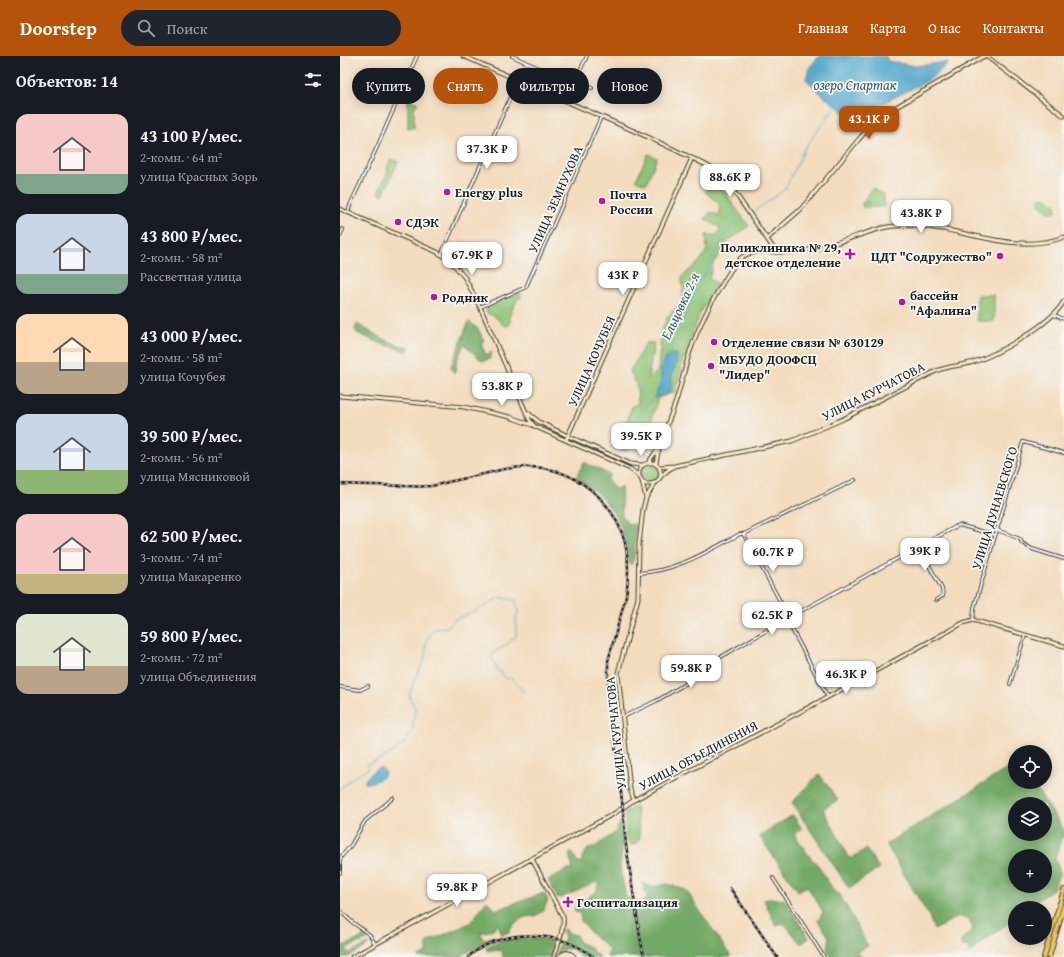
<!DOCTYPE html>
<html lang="ru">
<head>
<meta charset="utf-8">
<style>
	body { margin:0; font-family:"Gentium Book Plus",serif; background:#20242c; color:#f1f3f6; height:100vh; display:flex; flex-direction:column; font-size:15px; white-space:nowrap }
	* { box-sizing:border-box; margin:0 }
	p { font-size:13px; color:#9ea1a6 }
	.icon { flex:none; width:22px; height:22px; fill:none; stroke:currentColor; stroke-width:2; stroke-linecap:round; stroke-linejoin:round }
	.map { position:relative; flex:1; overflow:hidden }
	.side { display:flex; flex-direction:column; background:#171b24; width:340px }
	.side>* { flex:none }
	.top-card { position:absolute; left:12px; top:12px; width:380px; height:36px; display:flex; gap:8px }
	.fabs { position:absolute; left:668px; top:689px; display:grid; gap:8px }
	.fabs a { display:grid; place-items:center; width:44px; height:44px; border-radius:50%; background:#171b24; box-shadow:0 2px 10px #0003; font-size:20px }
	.price { position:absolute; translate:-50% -34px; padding:0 9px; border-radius:8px; background:#fff; color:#222; font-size:13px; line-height:26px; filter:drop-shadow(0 1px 2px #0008) }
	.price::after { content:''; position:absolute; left:50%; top:24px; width:12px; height:9px; margin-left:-6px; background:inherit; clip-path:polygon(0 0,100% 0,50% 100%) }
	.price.current { background:#b45309; color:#fff }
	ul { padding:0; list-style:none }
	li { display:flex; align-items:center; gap:12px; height:100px; padding:0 16px }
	li span { display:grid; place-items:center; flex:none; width:112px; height:80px; border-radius:12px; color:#555 }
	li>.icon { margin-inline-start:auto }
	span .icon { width:48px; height:48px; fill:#fffc; stroke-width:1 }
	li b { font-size:17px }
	h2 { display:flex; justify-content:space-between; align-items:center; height:48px; padding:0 16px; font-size:17px }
	.tag { padding:0 14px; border-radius:18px; background:#171b24; box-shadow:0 2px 10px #0003; font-size:14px; line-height:36px }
	.tag.current { background:#b45309; color:#fff }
	header { display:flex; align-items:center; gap:24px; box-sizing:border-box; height:56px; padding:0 20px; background:#b45309; color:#fff }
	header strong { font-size:19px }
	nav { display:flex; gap:22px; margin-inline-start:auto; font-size:14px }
	.search { width:280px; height:36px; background:#20242c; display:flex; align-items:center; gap:10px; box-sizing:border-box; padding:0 14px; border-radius:22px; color:#9ea1a6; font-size:15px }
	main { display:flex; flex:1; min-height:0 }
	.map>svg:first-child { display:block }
	.green { fill:#8fc374; stroke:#567048 }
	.forest { fill:#73a966; stroke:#486241; fill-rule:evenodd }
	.water { fill:#4ea5cb; stroke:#356074 }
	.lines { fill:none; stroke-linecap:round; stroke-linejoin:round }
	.stream { stroke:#4ea5cb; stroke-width:1 }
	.street-casing { stroke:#3c3934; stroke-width:4 }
	.secondary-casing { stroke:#3c3934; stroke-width:5 }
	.highway-casing { stroke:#3c3934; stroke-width:6 }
	.street { stroke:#fff; stroke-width:2 }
	.secondary { stroke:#f7e8c3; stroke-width:3 }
	.highway { stroke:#ebc669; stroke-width:4 }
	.tram { stroke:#1c1c1c; stroke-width:1 }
	.rail-casing { stroke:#1c1c1c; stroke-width:2.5 }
	.rail { stroke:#f6f6f2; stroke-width:1; stroke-dasharray:3; stroke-linecap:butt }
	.poi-dot { fill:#b5179e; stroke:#f6f6f2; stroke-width:1.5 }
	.labels { text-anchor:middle; stroke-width:3.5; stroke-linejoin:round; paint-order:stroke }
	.poi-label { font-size:13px; font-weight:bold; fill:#1c1c1c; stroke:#f6f6f2; text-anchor:start }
	.street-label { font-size:13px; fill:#1c1c1c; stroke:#f6f6f2 }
	.water-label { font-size:14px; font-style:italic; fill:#325a6b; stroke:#f6f6f2 }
</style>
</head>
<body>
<header>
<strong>Doorstep</strong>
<div class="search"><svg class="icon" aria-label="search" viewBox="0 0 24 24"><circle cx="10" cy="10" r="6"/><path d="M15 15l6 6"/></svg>Поиск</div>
<nav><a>Главная</a><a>Карта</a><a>О нас</a><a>Контакты</a></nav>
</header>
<main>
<section class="side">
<h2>Объектов: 14<svg class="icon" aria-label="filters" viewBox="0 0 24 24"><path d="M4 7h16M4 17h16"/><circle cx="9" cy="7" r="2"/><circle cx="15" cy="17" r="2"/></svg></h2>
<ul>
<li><span style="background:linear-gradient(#f6c9c9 75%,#7fa58c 0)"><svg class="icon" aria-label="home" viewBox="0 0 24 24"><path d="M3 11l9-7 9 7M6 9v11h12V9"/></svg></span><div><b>43 100 ₽/мес.</b><p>2-комн. · 64 m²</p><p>улица Красных Зорь</p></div></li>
<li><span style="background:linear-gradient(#c9d6e8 75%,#7fa58c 0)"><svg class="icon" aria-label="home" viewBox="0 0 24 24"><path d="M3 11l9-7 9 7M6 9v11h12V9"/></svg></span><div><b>43 800 ₽/мес.</b><p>2-комн. · 58 m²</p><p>Рассветная улица</p></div></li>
<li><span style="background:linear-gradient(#ffd9b3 60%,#b9a48a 0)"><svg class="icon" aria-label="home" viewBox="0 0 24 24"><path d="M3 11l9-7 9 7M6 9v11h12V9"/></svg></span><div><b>43 000 ₽/мес.</b><p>2-комн. · 58 m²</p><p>улица Кочубея</p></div></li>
<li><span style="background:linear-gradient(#c9d6e8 70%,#8fb573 0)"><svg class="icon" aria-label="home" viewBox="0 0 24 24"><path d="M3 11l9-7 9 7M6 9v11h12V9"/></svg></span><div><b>39 500 ₽/мес.</b><p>2-комн. · 56 m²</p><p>улица Мясниковой</p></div></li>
<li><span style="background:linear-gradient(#f6c9c9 75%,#c2b280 0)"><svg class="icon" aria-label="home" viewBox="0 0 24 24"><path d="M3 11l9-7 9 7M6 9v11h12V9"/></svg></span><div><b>62 500 ₽/мес.</b><p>3-комн. · 74 m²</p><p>улица Макаренко</p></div></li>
<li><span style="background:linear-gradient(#dfe7d0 65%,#b9a48a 0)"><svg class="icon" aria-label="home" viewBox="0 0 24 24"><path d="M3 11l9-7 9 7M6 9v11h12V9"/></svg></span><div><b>59 800 ₽/мес.</b><p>2-комн. · 72 m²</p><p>улица Объединения</p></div></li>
</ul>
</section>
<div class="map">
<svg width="724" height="901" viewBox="0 0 724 901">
	<rect width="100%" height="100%" fill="#f6f6f2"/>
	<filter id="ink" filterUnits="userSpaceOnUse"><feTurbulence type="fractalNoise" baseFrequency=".025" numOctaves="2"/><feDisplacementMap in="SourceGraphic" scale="8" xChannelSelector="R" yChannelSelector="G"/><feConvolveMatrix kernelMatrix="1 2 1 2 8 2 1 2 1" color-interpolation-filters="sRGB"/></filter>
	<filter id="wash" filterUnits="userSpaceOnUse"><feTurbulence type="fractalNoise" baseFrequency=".012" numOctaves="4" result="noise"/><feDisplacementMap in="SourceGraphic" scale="16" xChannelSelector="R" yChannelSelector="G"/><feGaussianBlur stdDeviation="0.9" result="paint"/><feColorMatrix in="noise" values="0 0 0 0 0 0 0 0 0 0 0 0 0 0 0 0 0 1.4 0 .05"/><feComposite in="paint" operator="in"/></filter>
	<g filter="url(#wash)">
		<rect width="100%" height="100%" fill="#f3dbbd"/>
		<!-- green -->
		<path class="green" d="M68,43L78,47L74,52V72H68Z
			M308,98L317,102L306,128L296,124Z
			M51,103L58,106L43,139L38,137L48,115L47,112Z
			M370,128H378L409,170L388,185L373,208L369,223L377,228L360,257L344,301L335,336L318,342L306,382L300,386L288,391L287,395L274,391L272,384C285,375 287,364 292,350L298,348L297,331L290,315L306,287H314L308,323L318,315L321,276L328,260L343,245L342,221L360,205L367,194L366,179H377L381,172L365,163L370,156L380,160L379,147L365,136Z
			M533,132L539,137L544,138V151H522V146L529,148L524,144Z
			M699,142H707L716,149V156H708L699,148Z
			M180,236L181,240L180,242H178L169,261L171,263L168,270L163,269L154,260L147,257L146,254L149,249Z
			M637,239H654V265H637Z
			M301 417a9 9 0 1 1 18 0a9 9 0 1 1-18 0Z
			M296,750L300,781L297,787L290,789L286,780L285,757Z"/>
		<!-- forest -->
		<path class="forest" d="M130,266L138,273L144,284L141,288L146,299L152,295L150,303L142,305L124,288L116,308L117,314L114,317L111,311L128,267Z
			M17,268L47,285L69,292L67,296L53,291L44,289L17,277L15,273Z
			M244,406L270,419L267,423L274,432L277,433L281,430L282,460L288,468H294L296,470L294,503L291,509L289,507C285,467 270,444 236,421Z
			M675,708V726H692L724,774V781L721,782L715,803L720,816L714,832L688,852H675V862L630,896L627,889L623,892L620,886L633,873L629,864L619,860L594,874L589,860L546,788ZM675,748H705V778H675ZM675,800H705V830H675Z
			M479,718L498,744L483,753L510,803L526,793L539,812L509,832L452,747Z
			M453,759L462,773L454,778L472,804L476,806L496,838L499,837L528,890L516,896L522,901H492L487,894L489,881L478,865L483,856L479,849L467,830L458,835L419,780Z
			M282,762L283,788L280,812L286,841L299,847L308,843L302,827L312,831L327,828L346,834L391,901H267L269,894L261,885L256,883L241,865L240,858L238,856L236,857L234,852H236L237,848L249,841L257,834L259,825L221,842L217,841L208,824L228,813L233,814L229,798L232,796L238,806L242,807V801L248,793L253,792L275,777Z
			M204,837L208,844L203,855L195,860L184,861L174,868L169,876L161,879L159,869L149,875L140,877L143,883L156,881L155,884L125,897L121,901H78L87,897V886L130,867L147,845L156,854Z
			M433,842L440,844L444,843L469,882L461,888L444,867L436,870L424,844Z
			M223,873L226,874L228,877L236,879L239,886L251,892L254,897L260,901H240L233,893H224L217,898V895L220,886H223L225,882L223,877Z
			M24,876L28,878L29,883L6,892L9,897L29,888L28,890L9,901H0V890L9,888L25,880Z
			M178,882L202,883L215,885L211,901H163L161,894L158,895L157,893L147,895L146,891C154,886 169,883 178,882Z"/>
		<!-- water -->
		<path class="water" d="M479,0H546L548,5L575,10L609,6L591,23L533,52L518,66L482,39L466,23L469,12Z
			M333,298H337L336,308L332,319L331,336L321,340L314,342C317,336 320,330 321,324C322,321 321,318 321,314C321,307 326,300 333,298Z
			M39,712H41L45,715L44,720C40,723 30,728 25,727V724L32,716Z"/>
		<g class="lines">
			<!-- stream -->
			<path class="stream" d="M414,156L445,133L465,92L496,49
				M329,299L359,229L380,188L392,169L404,162
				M283,393L288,387L300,355L314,342
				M0,733L11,723L29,712L27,710L28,708L38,704L53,696L65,687L72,675L75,652L69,640L75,621L84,606L87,583L95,573L108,571L113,564L136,555L160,541L175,544L179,555L176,561V580L166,589L154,596L151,601L158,615L167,623L171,622L184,636"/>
		</g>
	</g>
	<g filter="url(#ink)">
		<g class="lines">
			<!-- street casing -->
			<g class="street-casing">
				<path id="street" d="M172,0L201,13L252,32
					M235,25L247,0
					M8,156L11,147L38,89L77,0
					M0,180L3,173
					M101,199L178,24
					M140,251L186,231L261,61
					M714,259L724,263
					M657,474L680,483L682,487L692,493L724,503
					M404,479L447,558L449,568L488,641
					M577,492L583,504H586L602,533L603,540L596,544
					M298,517C335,516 368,495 400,478H404L515,424
					M633,564L634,552L683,386L724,397
					M670,628L685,579
					M0,631L20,634L28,630
					M283,661L316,645L347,627L362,612L448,562L619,469L655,479
					M0,806L1,801L11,789L25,765L53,742
					M0,808V817
					M433,822L484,901
					M0,855L12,866L30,879L35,888"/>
			</g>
			<!-- secondary casing -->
			<g class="secondary-casing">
				<path id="secondary" d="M123,0L310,82L352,102L368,110L378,117L393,134L436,196
					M646,0L724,60
					M0,153L97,196L106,202L114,209L125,222L140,251L189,363L194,370L290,413L299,420
					M428,182L461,153L519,83L536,64L544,58L644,0
					M0,340L124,351L170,361L192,369
					M188,357L199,366L228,380L291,408L303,409
					M226,384L352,102
					M308,407L317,394
					M316,408C318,387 329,366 336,345C342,327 345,308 352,290C360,267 371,246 384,225C389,217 394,207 402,201C416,192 436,197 452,196C483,194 513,180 542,172C554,169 567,169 579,170C627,173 676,199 724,181
					M319,411L334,410L452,385L503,363L596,315C606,311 616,310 626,308C653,302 712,268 724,245
					M320,421L328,414L333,411
					M302,425L306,442
					M294,744L290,733L278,617L298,542L299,488L303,453L306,442L315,427L320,422L321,418L319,411L314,407H308L303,409L300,412L299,416V420L302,425L306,428H310L315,427
					M192,803L223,861C225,873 217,890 214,901
					M12,901L275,757L294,744L488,641L623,567L633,564L724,590"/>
			</g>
			<!-- highway casing -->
			<g class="highway-casing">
				<path id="highway" d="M704,901L724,834
					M709,901L724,850"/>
			</g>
			<!-- street -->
			<use href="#street" class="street"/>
			<!-- secondary -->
			<use href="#secondary" class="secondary"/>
			<!-- highway -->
			<use href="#highway" class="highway"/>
			<!-- tram -->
			<path class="tram" d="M217,901C222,892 232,893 237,901"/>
			<!-- rail casing -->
			<g class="rail-casing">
				<path id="rail" d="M0,428C21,429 42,429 64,430C72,430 82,431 91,430C98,429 105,427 112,425C126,422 141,419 156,415C165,413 174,411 183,411C227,409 266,436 282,477C289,496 289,520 286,540L268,605V632L282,745L286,789L300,881L304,901
					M390,832L437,901
					M128,901C162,871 219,874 254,901"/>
			</g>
			<!-- rail -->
			<use href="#rail" class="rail"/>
		</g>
	</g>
	<!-- markers -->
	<g class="poi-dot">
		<circle cx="107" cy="136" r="4"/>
		<circle cx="262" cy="145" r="4"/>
		<circle cx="58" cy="166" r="4"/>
		<path d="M508 192h4v4h4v4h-4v4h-4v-4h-4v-4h4z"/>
		<circle cx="660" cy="200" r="4"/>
		<circle cx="94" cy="241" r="4"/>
		<circle cx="562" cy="246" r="4"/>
		<circle cx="374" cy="286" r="4"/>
		<circle cx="371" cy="310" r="4"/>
		<path d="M226 840h4v4h4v4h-4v4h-4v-4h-4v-4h4z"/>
	</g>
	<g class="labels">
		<!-- poi labels -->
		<g class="poi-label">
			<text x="115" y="141">Energy plus</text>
			<text x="270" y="143">Почта<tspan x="270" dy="15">России</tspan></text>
			<text x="66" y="171">СДЭК</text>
			<text x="501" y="196" text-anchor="end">Поликлиника № 29,<tspan x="501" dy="15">детское отделение</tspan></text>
			<text x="652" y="205" text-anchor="end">ЦДТ "Содружество"</text>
			<text x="570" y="244">бассейн<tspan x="570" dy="15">"Афалина"</tspan></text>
			<text x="102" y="246">Родник</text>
			<text x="382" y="291">Отделение связи № 630129</text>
			<text x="379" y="308">МБУДО ДООФСЦ<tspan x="379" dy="15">"Лидер"</tspan></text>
			<text x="237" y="851">Госпитализация</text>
		</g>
		<!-- street labels -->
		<g class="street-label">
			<text transform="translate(215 143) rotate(-66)" y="5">УЛИЦА ЗЕМНУХОВА</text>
			<text transform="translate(251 305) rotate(-66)" y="5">УЛИЦА КОЧУБЕЯ</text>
			<text transform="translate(533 335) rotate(-27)" y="5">УЛИЦА КУРЧАТОВА</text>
			<text transform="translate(654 452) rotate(-73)" y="5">УЛИЦА ДУНАЕВСКОГО</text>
			<text transform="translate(275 677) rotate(-96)" y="5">УЛИЦА КУРЧАТОВА</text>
			<text transform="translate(358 699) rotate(-28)" y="5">УЛИЦА ОБЪЕДИНЕНИЯ</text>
		</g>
		<!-- water labels -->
		<g class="water-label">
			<text x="515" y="34">озеро Спартак</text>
			<text transform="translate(340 250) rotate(-65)" y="5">Ельцовка 2-я</text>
		</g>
	</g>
</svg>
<div class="fabs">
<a><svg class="icon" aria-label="locate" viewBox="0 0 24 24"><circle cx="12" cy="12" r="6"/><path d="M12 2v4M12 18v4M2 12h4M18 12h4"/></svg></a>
<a><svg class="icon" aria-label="layers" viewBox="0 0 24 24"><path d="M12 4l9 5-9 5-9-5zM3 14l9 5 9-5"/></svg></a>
<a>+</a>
<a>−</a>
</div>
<b class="price current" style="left:529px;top:84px">43.1K ₽</b>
<b class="price" style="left:147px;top:114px">37.3K ₽</b>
<b class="price" style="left:390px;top:142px">88.6K ₽</b>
<b class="price" style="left:581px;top:178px">43.8K ₽</b>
<b class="price" style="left:132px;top:220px">67.9K ₽</b>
<b class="price" style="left:283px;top:240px">43K ₽</b>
<b class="price" style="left:162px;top:351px">53.8K ₽</b>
<b class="price" style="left:301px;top:401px">39.5K ₽</b>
<b class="price" style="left:585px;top:516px">39K ₽</b>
<b class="price" style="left:433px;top:517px">60.7K ₽</b>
<b class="price" style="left:432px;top:580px">62.5K ₽</b>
<b class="price" style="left:351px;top:633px">59.8K ₽</b>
<b class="price" style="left:506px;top:639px">46.3K ₽</b>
<b class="price" style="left:117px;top:852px">59.8K ₽</b>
<div class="top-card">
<a class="tag">Купить</a>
<a class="tag current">Снять</a>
<a class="tag">Фильтры</a>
<a class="tag">Новое</a>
</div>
</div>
</main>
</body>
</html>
